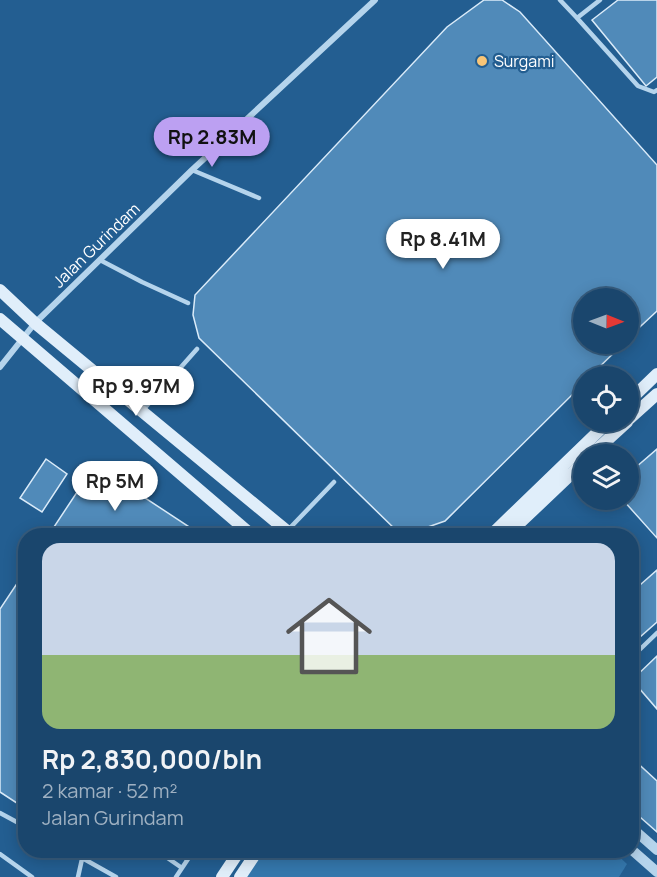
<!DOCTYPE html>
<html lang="id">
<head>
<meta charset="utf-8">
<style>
	body { margin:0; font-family:Manrope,sans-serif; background:#275075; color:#f1f3f6; height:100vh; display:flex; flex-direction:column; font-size:22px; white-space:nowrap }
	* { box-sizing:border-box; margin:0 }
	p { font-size:20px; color:#9fb1c2 }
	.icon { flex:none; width:33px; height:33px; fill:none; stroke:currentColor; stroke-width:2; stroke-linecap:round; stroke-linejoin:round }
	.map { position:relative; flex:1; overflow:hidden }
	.panel { position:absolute; left:18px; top:528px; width:621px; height:330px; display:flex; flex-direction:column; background:#1a466d; border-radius:24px; box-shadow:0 3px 15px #0003,0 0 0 2px #385e80 }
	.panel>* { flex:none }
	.needle { width:39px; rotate:91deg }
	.controls { position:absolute; left:573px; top:288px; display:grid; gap:12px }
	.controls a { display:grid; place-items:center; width:66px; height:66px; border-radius:50%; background:#1a466d; box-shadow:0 3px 15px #0003,0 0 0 2px #385e80; font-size:30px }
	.price { position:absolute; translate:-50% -51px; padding:0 14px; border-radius:21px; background:#fff; color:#222; font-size:20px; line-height:39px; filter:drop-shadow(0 2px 3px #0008) }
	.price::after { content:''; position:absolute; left:50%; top:36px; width:18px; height:14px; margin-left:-9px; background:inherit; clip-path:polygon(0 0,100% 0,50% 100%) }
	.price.on { background:#bca0f2; color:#111 }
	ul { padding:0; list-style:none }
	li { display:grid; align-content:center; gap:12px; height:318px; padding:0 24px }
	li+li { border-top:2px solid #385e80 }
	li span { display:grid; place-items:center; height:186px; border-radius:18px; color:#555 }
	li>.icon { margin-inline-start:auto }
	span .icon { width:108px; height:108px; fill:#fffc; stroke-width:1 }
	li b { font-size:26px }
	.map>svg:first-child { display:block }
	.green { fill:#3477ac }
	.building { fill:#508ab9; stroke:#daebf9; stroke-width:1.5 }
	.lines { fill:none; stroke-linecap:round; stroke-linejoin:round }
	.service { stroke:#b5d4ec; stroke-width:4.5 }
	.minor { stroke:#b5d4ec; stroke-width:6 }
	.tertiary { stroke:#b5d4ec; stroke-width:10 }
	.secondary { stroke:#e0eefa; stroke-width:12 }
	.poi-dot { fill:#f8c577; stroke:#235e91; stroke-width:2 }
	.labels { text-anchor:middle; stroke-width:4.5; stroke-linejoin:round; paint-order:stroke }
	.poi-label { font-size:16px; fill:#fff; stroke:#235e91; text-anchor:start }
	.street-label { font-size:16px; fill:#fff; stroke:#235e91 }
</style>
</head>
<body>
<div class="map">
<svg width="657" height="877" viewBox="0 0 657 877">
	<rect width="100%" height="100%" fill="#235e91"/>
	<!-- green -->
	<path class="green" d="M264,850H612L627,864L619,877H246Z"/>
	<!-- building -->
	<path class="building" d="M484,0H502L520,12L657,165V311L628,338V298H584V344H623L590,376H584V383L445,521L408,534L399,533L199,338L193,315L195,295L447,27Z
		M618,0H657V77L646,86L592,20Z
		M657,449V538L623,500H628V474Z
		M46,459L67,474L42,512L20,498Z
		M95,465L203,536H48Z
		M26,570V809L0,792V609Z
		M657,570V622L632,644V592Z
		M657,656V709L632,680Z
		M632,758L657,781V832L632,810Z"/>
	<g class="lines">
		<!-- service -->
		<path class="service" d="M560,0L577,18
			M600,0L577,18L638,86L654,92L657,90
			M192,170L259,198
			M100,260L142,282L188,303
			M143,410L197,349
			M287,531L334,482
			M632,657L657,633
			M0,813L26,827
			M68,850L116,877
			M156,850L182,868L176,877
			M0,854L32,877
			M182,868L194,850
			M78,877L84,850"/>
		<!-- minor -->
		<path class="minor" d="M0,367L35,323L192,170L375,0"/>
		<!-- tertiary -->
		<path class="tertiary" d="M632,828L657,850
			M632,850L657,872"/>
		<!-- secondary -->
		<path class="secondary" d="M0,290L35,323L293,536
			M0,319L253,536
			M628,402L657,374
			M628,420L657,394
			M592,454L627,422
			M490,536L608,422
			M506,536L584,462
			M222,877L240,850
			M240,877L258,850"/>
	</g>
	<!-- markers -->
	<circle class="poi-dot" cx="482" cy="61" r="6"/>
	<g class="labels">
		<!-- poi labels -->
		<g class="poi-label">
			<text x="494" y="67">Surgami</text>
		</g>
		<!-- street labels -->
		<g class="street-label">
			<text transform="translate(96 245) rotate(-44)" y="6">Jalan Gurindam</text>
		</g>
	</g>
</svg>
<div class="controls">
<a><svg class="needle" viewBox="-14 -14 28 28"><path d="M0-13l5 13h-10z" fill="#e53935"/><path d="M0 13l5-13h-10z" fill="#9fb1c2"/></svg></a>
<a><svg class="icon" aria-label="locate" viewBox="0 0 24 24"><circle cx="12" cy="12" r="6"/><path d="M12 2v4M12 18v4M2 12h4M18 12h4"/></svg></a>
<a><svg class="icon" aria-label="layers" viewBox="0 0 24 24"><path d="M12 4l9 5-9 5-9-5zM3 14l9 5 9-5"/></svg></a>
</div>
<b class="price on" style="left:212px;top:168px">Rp 2.83M</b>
<b class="price" style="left:443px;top:270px">Rp 8.41M</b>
<b class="price" style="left:136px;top:417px">Rp 9.97M</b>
<b class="price" style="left:115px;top:512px">Rp 5M</b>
<section class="panel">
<ul>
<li><span style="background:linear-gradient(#c9d6e8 60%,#8fb573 0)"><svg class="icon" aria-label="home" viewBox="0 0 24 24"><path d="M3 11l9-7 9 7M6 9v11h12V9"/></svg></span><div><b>Rp 2,830,000/bln</b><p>2 kamar · 52 m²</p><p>Jalan Gurindam</p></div></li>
</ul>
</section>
</div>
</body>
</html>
